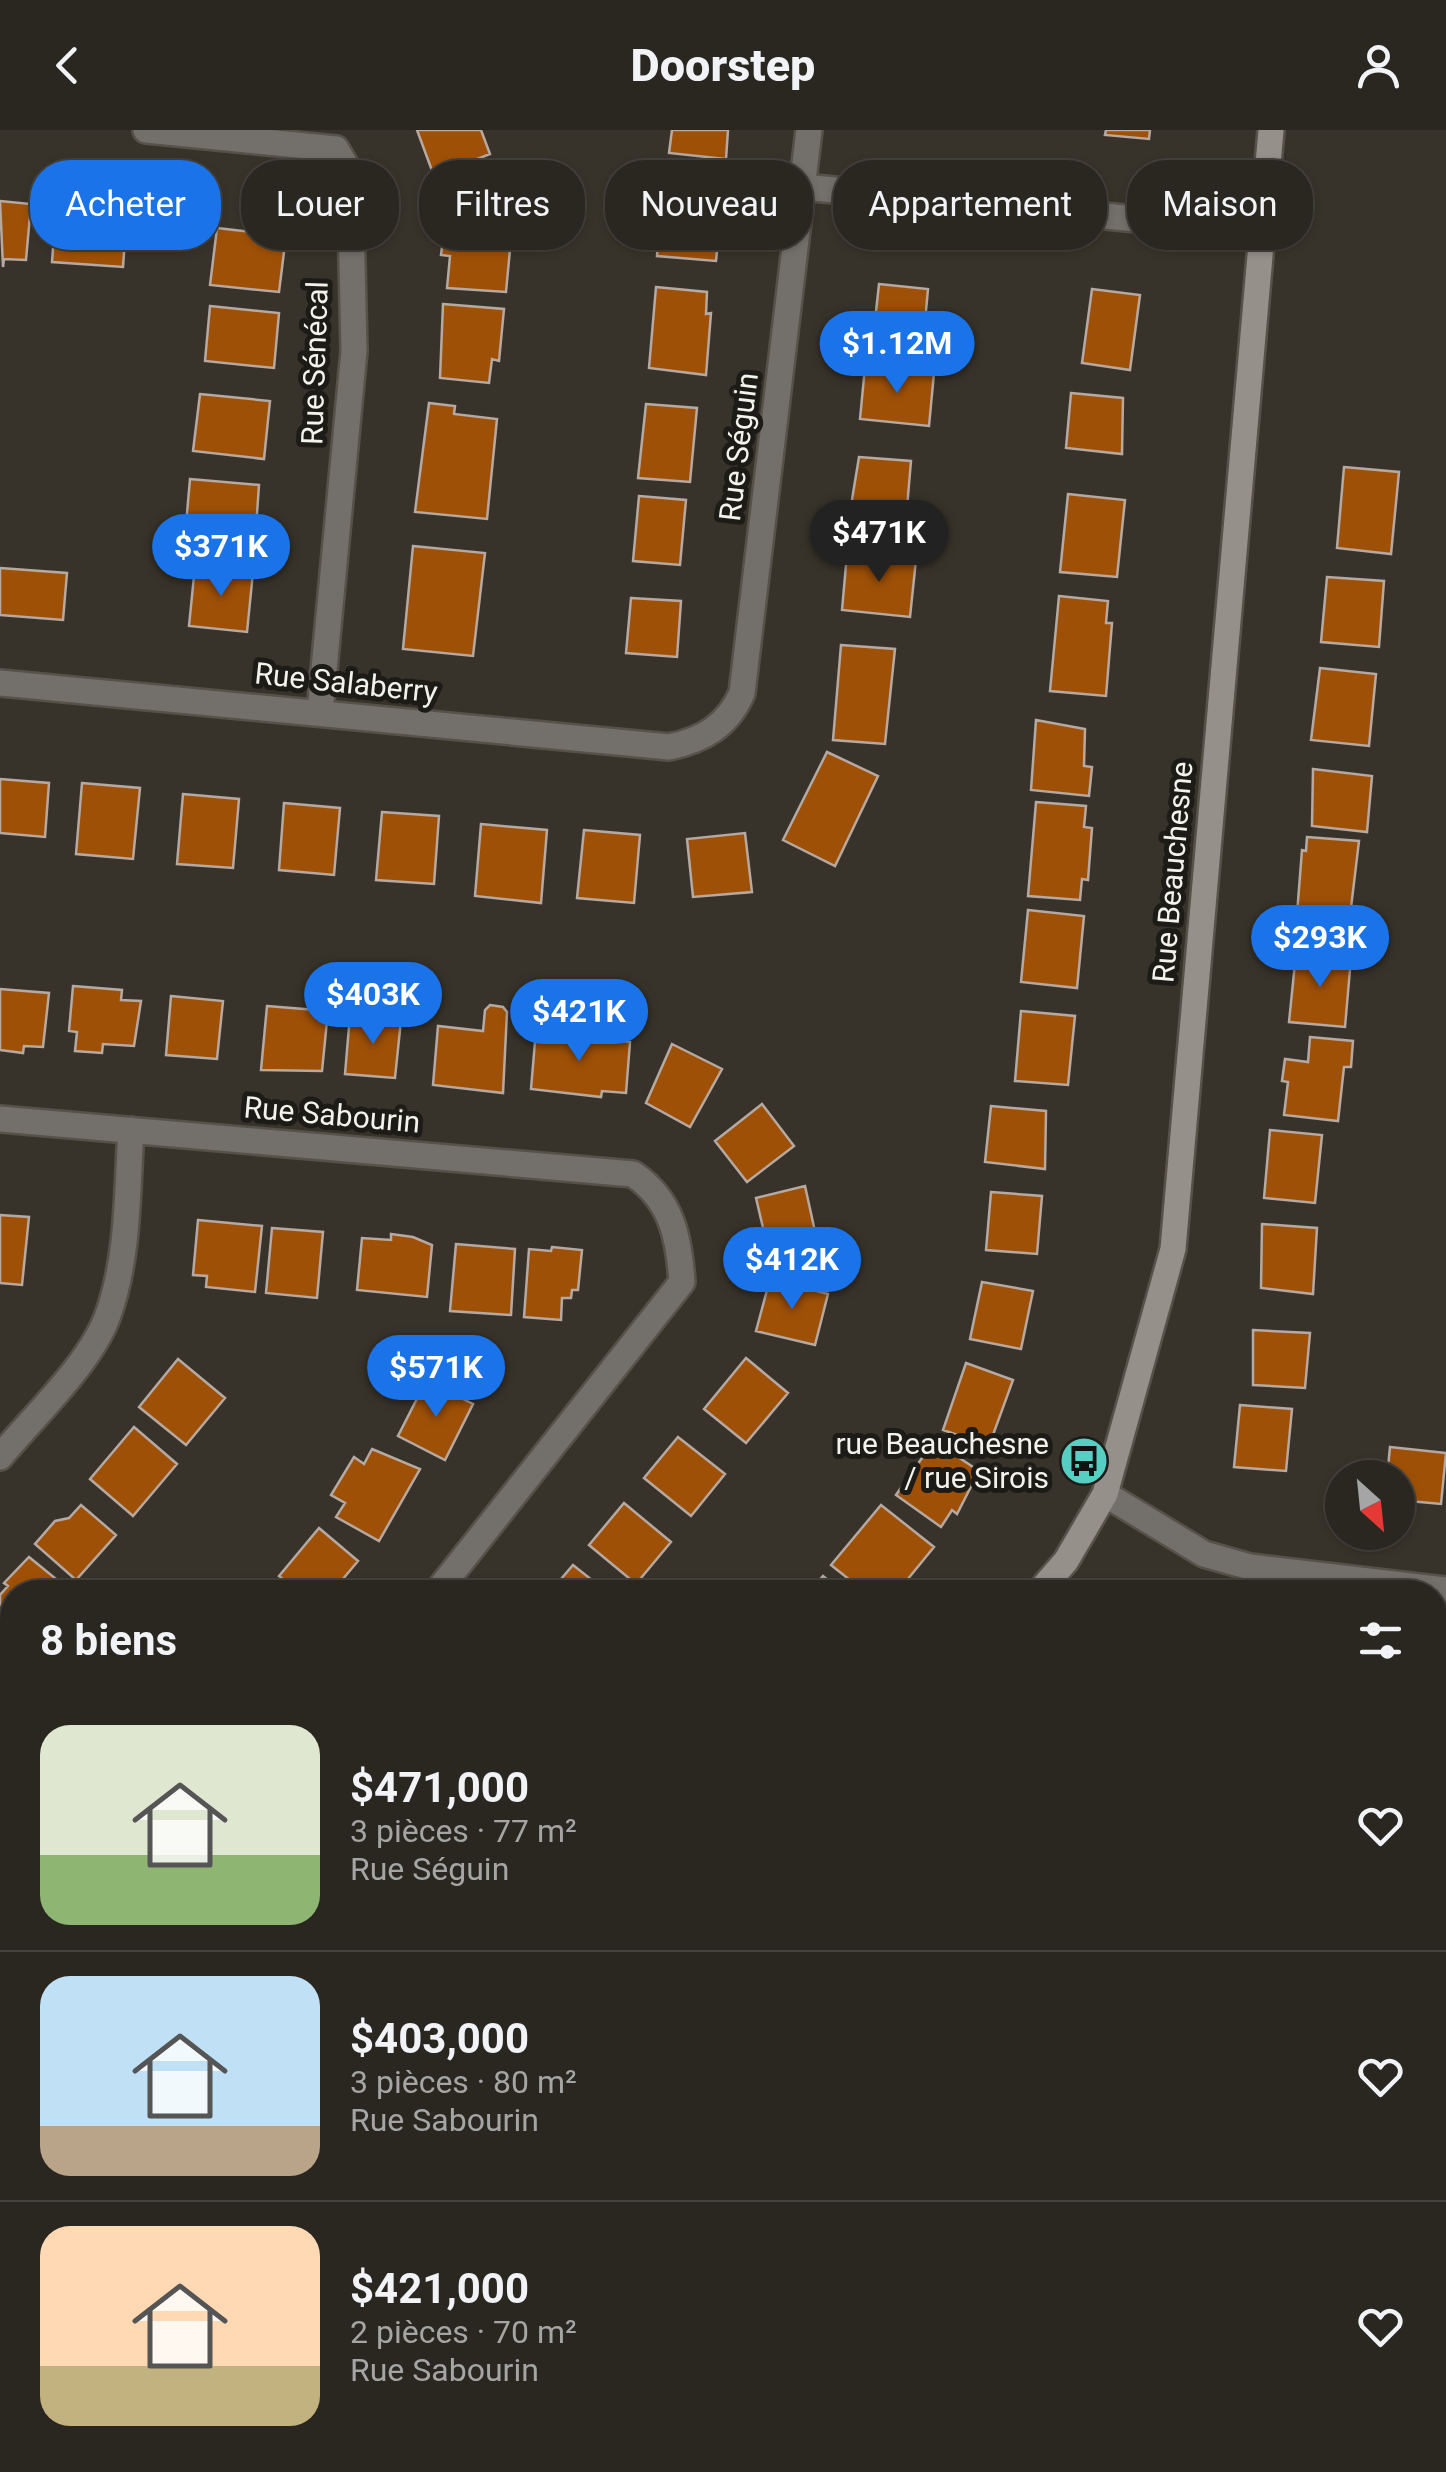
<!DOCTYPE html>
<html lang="fr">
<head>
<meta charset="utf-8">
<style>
	body { margin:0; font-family:Roboto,sans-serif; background:#322e29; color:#f1f3f6; height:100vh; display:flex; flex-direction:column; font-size:38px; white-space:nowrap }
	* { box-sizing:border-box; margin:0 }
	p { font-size:32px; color:#a5a5a5 }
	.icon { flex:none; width:55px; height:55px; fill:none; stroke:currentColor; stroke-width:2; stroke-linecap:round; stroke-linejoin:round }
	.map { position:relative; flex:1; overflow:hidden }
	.drawer { position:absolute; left:0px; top:1450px; width:1448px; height:892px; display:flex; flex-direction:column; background:#2a2620; border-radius:40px 40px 0 0; box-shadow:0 2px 8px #0004,0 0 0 2px #46433e }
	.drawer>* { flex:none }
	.banner { position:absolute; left:30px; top:30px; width:1388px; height:90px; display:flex; gap:20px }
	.needle { width:65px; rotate:153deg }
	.fabs { position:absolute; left:1325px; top:1330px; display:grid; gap:20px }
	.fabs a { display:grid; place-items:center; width:90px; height:90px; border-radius:50%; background:#2a2620; box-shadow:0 2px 8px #0004,0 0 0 2px #46433e; font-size:50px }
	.price { position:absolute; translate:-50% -85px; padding:0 22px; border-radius:35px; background:#1a73e8; color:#fff; font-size:32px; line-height:65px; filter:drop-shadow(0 2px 5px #0008) }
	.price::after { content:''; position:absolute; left:50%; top:60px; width:30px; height:22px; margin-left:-15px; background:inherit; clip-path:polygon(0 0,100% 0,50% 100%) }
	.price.active { background:#222; color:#fff }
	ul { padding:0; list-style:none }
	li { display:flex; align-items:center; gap:30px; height:250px; padding:0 40px }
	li+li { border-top:2px solid #46433e }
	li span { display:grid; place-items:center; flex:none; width:280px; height:200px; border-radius:30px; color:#555 }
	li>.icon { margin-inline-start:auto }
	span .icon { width:120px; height:120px; fill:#fffc; stroke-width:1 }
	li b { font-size:42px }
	h2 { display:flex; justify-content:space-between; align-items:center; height:120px; padding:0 40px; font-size:42px }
	.chip { padding:0 35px; border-radius:40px; background:#2a2620; box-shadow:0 2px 8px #0004,0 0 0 2px #46433e; font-size:35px; line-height:90px }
	.chip.active { background:#1a73e8; color:#fff }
	header { display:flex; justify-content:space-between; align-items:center; height:130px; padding:0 40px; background:#2a2620; font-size:45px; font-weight:800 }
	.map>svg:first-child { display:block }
	.green { fill:#356836 }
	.building { fill:#9f5007; stroke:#b5a9a2; stroke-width:2.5 }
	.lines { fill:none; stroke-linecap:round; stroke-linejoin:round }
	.street-casing { stroke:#565249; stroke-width:30 }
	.secondary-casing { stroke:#565249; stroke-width:30 }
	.path { stroke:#747068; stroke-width:6; stroke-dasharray:5 8; stroke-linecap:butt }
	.street { stroke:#736f6b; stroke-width:25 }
	.secondary { stroke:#96908a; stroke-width:25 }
	.labels { text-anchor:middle; stroke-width:10; stroke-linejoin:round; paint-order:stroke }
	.street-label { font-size:30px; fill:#f4f2ec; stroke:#1d1b17 }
	.poi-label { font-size:30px; fill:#f4f2ec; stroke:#1d1b17; text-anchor:end }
</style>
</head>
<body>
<header><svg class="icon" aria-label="back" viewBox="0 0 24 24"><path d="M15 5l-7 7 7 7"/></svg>Doorstep<svg class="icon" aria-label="person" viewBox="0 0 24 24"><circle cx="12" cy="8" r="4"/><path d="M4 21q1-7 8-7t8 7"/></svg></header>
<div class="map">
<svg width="1446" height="2342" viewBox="0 0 1446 2342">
	<rect width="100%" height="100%" fill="#38332a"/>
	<!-- green -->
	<path class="green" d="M1435,2074L1446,2075V2342H331L341,2330H1435Z"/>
	<!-- building -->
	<path class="building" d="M417,0H481L490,24L434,46Z
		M672,0H728L726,29L669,23Z
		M1106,0H1150L1149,9L1105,5Z
		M663,53L723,58L716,131L657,126Z
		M0,71L31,74L26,130L4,129L3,137Z
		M448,71L514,77L506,162L447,158L450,126L441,125Z
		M56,77L127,82L123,137L52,132Z
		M217,98L286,106L279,162L210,155Z
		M879,154L928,159L922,224L872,218Z
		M656,157L707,162L706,184L711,183L706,245L649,238Z
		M1092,159L1140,165L1130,240L1082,233Z
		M443,174L504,179L499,231L492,229L489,253L440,248Z
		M210,176L279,183L274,238L205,231Z
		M865,237L934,243L929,296L860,289Z
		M1071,263L1123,268L1122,324L1066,318Z
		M200,264L270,271L264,329L193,321Z
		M429,273L455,276L454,284L497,289L487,389L415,382Z
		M646,274L697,278L690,352L638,348Z
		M859,327L911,331L905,401L848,394Z
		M1344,337L1399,342L1391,424L1337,418Z
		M190,349L259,355L255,412L185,406Z
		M1068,364L1125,370L1117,447L1060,442Z
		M639,366L686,370L680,435L633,431Z
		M413,416L485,423L473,526L403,519Z
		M847,424L916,430L910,487L842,480Z
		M195,436L253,442L247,502L189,496Z
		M0,438L67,443L63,490L0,485Z
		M1327,447L1384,451L1379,517L1321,512Z
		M1059,466L1108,471L1106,493H1112L1106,566L1050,561Z
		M631,468L681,471L677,527L626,523Z
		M841,515L895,519L885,614L833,610Z
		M1320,538L1376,544L1369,616L1311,610Z
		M1036,590L1085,599L1084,636L1092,637L1089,666L1031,660Z
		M827,622L878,646L835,736L783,710Z
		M1313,639L1372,646L1367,702L1312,696Z
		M0,649L49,653L45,707L0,703Z
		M82,653L140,658L133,729L76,724Z
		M183,664L239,669L233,738L177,734Z
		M1036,672L1086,676L1084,697L1092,698L1088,750L1082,749L1080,770L1028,766Z
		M284,673L340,678L334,745L279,740Z
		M382,682L439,686L434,754L376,750Z
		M481,694L547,700L541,773L475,766Z
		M584,700L640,705L634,773L577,768Z
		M745,703L752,762L693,767L687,709Z
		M1307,707L1359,711L1348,803L1296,797L1302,720L1306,721Z
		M1028,780L1084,786L1077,858L1021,852Z
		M1296,823L1351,828L1345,897L1289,892Z
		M73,856L122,860L121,870L141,871L134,916L103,914L102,923L75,921L77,902L69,901Z
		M0,859L49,863L43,917L24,916L23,923L0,920Z
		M171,866L223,871L217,929L166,925Z
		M490,875L503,877L507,882L503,963L433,955L438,896L483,901L485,880Z
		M267,876L328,881L322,941L261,940Z
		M1021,881L1075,886L1068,955L1015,951Z
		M350,885L401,890L395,948L345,944Z
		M536,900L630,912L626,963L602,961L601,967L531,959Z
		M1310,907L1353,911L1351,937H1344L1338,991L1284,985L1288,952L1282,951L1285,929L1308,932Z
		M672,914L722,939L690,997L646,973Z
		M762,974L794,1016L747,1052L715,1011Z
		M991,976L1046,981L1045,1039L985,1032Z
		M1270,1000L1322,1005L1315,1073L1264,1068Z
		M805,1056L816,1106L768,1119L756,1068Z
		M991,1062L1042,1066L1037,1124L986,1120Z
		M0,1085L29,1087L22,1155L0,1153Z
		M198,1090L262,1096L255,1162L206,1157L207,1146L193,1145Z
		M1262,1094L1317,1098L1313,1164L1261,1158Z
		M272,1098L323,1102L317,1168L266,1163Z
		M391,1104L413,1107L432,1115L427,1167L357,1160L362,1108L391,1110Z
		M456,1114L515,1119L511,1185L450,1181Z
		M552,1117L582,1120L578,1160H572L571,1168H562L561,1190L524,1187L529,1119L551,1121Z
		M770,1149L828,1164L815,1215L756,1201Z
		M982,1152L1033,1161L1021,1219L970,1209Z
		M1253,1200L1310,1203L1305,1258L1253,1255Z
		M746,1228L788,1263L746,1313L704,1279Z
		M178,1229L225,1268L186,1315L139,1277Z
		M966,1233L1013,1250L989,1316L943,1300Z
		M426,1251L473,1274L445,1330L398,1306Z
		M1240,1275L1292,1279L1286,1341L1234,1337Z
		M134,1297L177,1334L133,1386L90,1349Z
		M678,1307L725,1344L691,1386L644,1348Z
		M934,1311L979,1341L957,1384L952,1380L941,1397L896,1365Z
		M1390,1317L1446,1323L1441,1374L1398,1370V1348H1387Z
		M372,1319L420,1339L379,1411L336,1387L345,1373L331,1365L354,1327L364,1334Z
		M624,1373L671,1412L636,1454L589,1415Z
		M81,1375L116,1405L76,1450L35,1414L55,1391L69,1388Z
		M881,1375L934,1417L898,1461L865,1462L831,1435Z
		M319,1398L358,1431L332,1462H299L279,1446Z
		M29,1427L61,1453L52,1462H12V1509L0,1498V1465L8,1456L4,1453Z
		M573,1435L607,1462H550Z
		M823,1446L842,1462H809Z
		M1439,1533H1446V1606L1435,1605Z
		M0,1802L12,1812V1865L0,1880Z
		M1437,1948H1446V2013L1435,2012Z
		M12,2136V2202L0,2217V2150Z
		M77,2330H117L131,2342H68Z"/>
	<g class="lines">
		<!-- street casing -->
		<g class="street-casing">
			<path id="street" d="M146,0L336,19L350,43L354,221L320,582
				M803,57L1261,101
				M0,553L669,617C704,610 728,595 742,563L809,0
				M0,989L633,1044C672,1070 679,1108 682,1152L437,1462
				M0,1327C33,1287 91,1233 108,1185C129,1126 127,1061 131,1000
				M1105,1364L1204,1424L1250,1437L1446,1460
				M1435,1857L1446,1858
				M0,2006L12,1991"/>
		</g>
		<!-- secondary casing -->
		<g class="secondary-casing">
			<path id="secondary" d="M1039,1462L1066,1431L1105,1364L1173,1119L1271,0
				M331,2342L341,2330"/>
		</g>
		<!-- path -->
		<path class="path" d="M1435,2184L1446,2185
			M492,2330L506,2342
			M640,2330L646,2342
			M890,2342L891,2330
			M1382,2342L1383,2330"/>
		<!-- street -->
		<use href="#street" class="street"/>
		<!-- secondary -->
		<use href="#secondary" class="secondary"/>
	</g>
	<!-- icons -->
	<defs>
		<g id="bus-disc" transform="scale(2.5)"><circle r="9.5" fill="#57cec2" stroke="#1d1b17"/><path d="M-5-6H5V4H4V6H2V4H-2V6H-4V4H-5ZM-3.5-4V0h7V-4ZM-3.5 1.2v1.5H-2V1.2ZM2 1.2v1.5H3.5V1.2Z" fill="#111"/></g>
	</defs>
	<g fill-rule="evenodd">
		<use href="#bus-disc" x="1084" y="1331"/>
	</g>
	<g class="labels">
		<!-- street labels -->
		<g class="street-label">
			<text transform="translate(315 233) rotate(-88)" y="10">Rue Sénécal</text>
			<text transform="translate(739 317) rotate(-83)" y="10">Rue Séguin</text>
			<text transform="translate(346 553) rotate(6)" y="10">Rue Salaberry</text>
			<text transform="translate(1173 742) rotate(-85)" y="10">Rue Beauchesne</text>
			<text transform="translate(332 985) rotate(5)" y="10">Rue Sabourin</text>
		</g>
		<!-- poi labels -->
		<g class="poi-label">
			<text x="1049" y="1324">rue Beauchesne<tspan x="1049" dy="34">/ rue Sirois</tspan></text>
		</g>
	</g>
</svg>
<div class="fabs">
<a><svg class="needle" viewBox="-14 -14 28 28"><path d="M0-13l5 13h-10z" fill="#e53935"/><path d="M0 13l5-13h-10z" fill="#a5a5a5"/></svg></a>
</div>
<b class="price" style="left:897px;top:266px">$1.12M</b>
<b class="price active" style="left:879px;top:455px">$471K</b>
<b class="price" style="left:221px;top:469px">$371K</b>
<b class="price" style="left:1320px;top:860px">$293K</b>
<b class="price" style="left:373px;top:917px">$403K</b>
<b class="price" style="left:579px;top:934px">$421K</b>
<b class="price" style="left:792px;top:1182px">$412K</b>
<b class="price" style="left:436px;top:1290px">$571K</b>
<div class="banner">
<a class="chip active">Acheter</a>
<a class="chip">Louer</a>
<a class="chip">Filtres</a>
<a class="chip">Nouveau</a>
<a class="chip">Appartement</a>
<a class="chip">Maison</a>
</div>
<section class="drawer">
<h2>8 biens<svg class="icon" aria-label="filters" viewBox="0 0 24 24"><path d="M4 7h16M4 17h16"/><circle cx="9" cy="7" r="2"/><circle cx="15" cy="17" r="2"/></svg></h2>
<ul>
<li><span style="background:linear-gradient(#dfe7d0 65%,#8fb573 0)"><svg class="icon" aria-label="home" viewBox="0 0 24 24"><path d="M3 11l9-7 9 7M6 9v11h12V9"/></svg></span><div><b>$471,000</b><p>3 pièces · 77 m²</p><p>Rue Séguin</p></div><svg class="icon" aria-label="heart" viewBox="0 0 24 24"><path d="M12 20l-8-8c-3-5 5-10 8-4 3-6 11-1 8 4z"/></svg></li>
<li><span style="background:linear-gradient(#bfe0f5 75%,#b9a48a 0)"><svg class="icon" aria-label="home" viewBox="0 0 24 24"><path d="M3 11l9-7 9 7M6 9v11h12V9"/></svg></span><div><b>$403,000</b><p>3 pièces · 80 m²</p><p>Rue Sabourin</p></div><svg class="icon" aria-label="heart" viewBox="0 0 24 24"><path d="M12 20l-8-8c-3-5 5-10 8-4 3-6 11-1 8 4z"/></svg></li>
<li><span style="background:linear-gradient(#ffd9b3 70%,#c2b280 0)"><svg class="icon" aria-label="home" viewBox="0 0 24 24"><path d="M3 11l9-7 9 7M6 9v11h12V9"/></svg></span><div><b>$421,000</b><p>2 pièces · 70 m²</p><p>Rue Sabourin</p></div><svg class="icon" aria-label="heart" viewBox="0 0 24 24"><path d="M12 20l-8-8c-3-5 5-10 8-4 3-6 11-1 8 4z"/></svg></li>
</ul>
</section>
</div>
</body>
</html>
